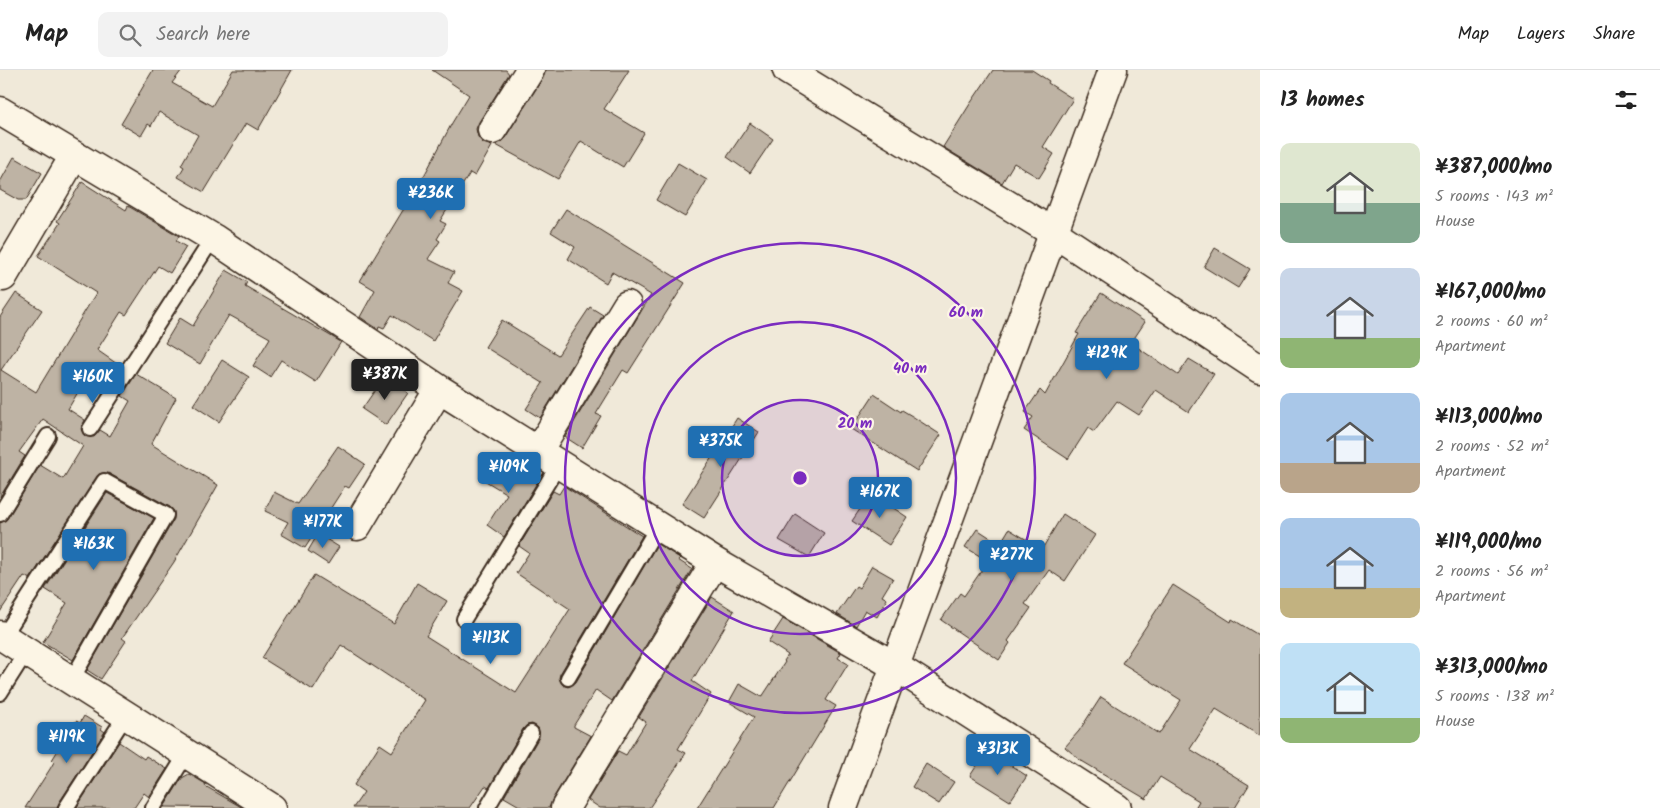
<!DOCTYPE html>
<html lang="en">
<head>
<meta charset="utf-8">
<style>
	body { margin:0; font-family:Kalam,sans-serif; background:#f2f2f2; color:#222; height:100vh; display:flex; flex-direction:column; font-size:19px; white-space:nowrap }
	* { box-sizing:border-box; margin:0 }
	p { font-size:16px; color:#767676 }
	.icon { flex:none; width:28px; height:28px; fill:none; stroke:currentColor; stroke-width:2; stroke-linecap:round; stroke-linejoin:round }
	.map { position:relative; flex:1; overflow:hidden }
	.sheet { display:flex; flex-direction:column; background:#fff; width:400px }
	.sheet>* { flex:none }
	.price { position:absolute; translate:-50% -42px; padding:0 11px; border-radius:5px; background:#1f6fb2; color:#fff; font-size:16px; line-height:32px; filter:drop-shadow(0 1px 2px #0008) }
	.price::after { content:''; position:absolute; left:50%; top:30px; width:15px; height:11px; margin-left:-8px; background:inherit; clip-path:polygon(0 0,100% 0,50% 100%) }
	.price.selected { background:#222; color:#fff }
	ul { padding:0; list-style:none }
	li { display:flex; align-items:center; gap:15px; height:125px; padding:0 20px }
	li span { display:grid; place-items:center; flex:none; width:140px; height:100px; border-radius:10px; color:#555 }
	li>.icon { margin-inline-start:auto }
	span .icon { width:60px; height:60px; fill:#fffc; stroke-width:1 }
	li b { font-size:21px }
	h2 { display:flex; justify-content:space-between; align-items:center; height:60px; padding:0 20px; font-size:21px }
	header { display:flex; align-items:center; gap:30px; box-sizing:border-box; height:70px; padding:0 25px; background:#fff; border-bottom:1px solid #e0e0e0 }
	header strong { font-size:24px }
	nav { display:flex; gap:28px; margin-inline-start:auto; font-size:18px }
	.search { width:350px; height:45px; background:#f2f2f2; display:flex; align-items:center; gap:12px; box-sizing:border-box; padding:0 18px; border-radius:10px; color:#767676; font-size:19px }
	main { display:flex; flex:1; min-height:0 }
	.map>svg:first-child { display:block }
	.building { fill:#beb3a4; stroke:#3b2a1e }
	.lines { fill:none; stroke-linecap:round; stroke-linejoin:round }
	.service-casing { stroke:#3b2a1e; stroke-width:18 }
	.minor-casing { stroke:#3b2a1e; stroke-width:31 }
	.tertiary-casing { stroke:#3b2a1e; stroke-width:31 }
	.service { stroke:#fcf5e5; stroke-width:14 }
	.minor { stroke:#fcf5e5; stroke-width:28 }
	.tertiary { stroke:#fcf5e5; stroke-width:28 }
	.ring { fill:none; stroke:#7b2cbf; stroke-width:2.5 }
	.centre { fill:#7b2cbf; stroke:#fcf5e5; stroke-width:2.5 }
	.ring-label { font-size:15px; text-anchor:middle; font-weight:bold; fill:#7b2cbf; stroke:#fcf5e5; stroke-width:4.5; stroke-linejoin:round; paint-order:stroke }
</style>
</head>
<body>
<header>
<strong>Map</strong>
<div class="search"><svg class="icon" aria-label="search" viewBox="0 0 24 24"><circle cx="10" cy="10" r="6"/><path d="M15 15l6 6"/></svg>Search here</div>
<nav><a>Map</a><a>Layers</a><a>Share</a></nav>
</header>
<main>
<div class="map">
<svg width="1260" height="738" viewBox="0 0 1260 738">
	<rect width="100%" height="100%" fill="#f0e9d9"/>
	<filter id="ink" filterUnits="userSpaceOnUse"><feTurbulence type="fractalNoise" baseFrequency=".02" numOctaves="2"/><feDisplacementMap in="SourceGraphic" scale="10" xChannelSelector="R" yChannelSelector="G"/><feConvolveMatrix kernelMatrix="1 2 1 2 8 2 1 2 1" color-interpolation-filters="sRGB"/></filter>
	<g filter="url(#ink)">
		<!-- building -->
		<path class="building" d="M153,0H182L172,13L212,36L233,0H292L258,60L246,53L204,122L178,107L184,97L181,95L198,65L159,42L151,56L148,54L141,66L121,54Z
			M432,0H506L509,4L479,52L476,59L478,67L483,73L492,76L475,106L470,103L440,151L446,154L437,169L440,171L428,189L454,202L448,213L463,221L433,271L392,245L384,258L379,256L378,259L360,247L375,220L360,211L425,104L452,53L469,25Z
			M546,0H629L604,39L644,63L623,97L581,71L558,109L496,75L505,68L543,8Z
			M993,0H1032L1049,11L1048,13L1073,29L1043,77L1054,84L1039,108L1014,93L1002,113L943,77L970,34Z
			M750,53L773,69L750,103L727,87Z
			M14,87L42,103L26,130H18L0,120V112Z
			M678,93L707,110L685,147L656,130Z
			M82,112L126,140L128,136L179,166L176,171L186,177L170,203L158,196L126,245L121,242L97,280L120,296L107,317L88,305L68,339L85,350L81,359L85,366L94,367L100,360L110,366L130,331L122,326L136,304L176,328L151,374L218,415L174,492L122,568L126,571L101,609L87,600L174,449V441L170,437L108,403L99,404L30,509L24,506L0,542V453L7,449L40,395L63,409L83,376L43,349L19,382L25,386L0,427V247L16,223L42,240L1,300L36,322L96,223L38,186L60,153L57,151Z
			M566,139L685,213L628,303L623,300L596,344L601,346L582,378L565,367L651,225L612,202L606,213L568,189L575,177L551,162Z
			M1215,178L1250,199L1238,218L1204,197Z
			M226,200L247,212L245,216L341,272L316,312L281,290L270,307L253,296L270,268L229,245L200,294L165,273L180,248L193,256Z
			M1101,223L1145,252L1131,273L1178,305L1189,289L1214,304L1189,342L1156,320L1139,345L1117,331L1094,362L1088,358L1068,389L1024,360L1033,347L1025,342L1040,320L1045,325L1079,264L1076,263Z
			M590,237L603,245L540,348L526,339L543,313L485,277L502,250L558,285Z
			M222,290L249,307L219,352L193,335Z
			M384,307L408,323L386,355L362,339Z
			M874,324L901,342L902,340L912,346L941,365L917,401L851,359Z
			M737,348L759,362L704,448L682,434Z
			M338,376L365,394L349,418L345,416L305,478L281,464L288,452L265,441L274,422L298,434Z
			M506,391L538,411L504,467L487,455L507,424L484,410L494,393L502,398Z
			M564,416L642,466L560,604L559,608L563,615L568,617L576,612L657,474L680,488L678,490L692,499L612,631L596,620L574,655V657L591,666L552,730L549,738H523L504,727L539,667L538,658L532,654L527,655L523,659L489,718L485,716L470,738H353L364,722L354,715L380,674L392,682L425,630L341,575L313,620L262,588L314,505L394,554L417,513L447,531L426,566L516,623L570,539L516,503L529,483L519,476L553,421L559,424Z
			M107,423L154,448L73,590L43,572L67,533L45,519Z
			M871,423L907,447L889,475L852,451Z
			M795,444L824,463L809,487L779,470Z
			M1063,444L1095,465L1065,511L1049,500L1025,534L1031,538L1008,571L1010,573L999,590L941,550L960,523L964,526L988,491L965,477L977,459L1000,474L1009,459L1042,479Z
			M318,464L339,477L328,494L308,481Z
			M872,496L893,508L882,526L887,529L877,547L865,540L856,556L837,544L856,516L859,518Z
			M1173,515L1231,552L1232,549L1260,566V666L1216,639L1190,679L1249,715L1235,738H1195L1199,731L1160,707L1146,729L1080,690L1065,677L1079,661L1101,627L1159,664L1181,630L1122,593Z
			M712,527L734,541L692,611L711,624L678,679L686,683L649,738H600L588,730L618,681L626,685L646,652L639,647Z
			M783,549L841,583L838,588L848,594L826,630L836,636L774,738H697L754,647L729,632L739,614L762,627L785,592L784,591L788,585L768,572Z
			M84,646L102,657L101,659L105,662L59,733L57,738H25L50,699L54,692L52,690L76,651L80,653Z
			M119,672L144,689L146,686L167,699L149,727L144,723L134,738H76Z
			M987,680L1027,706L1010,731L970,706Z
			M926,694L954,712L939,734L912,717Z
			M189,704L206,714L205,716L243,738L164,737L182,708Z"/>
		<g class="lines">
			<!-- service casing -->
			<g class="service-casing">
				<path id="service" d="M90,359L213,168
					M0,444L48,366
					M464,549L559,394
					M3,567L104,411L166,445L71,611
					M568,608L658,456
					M0,623L26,582
					M66,738L126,645
					M153,738L187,683
					M487,738L531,663"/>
			</g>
			<!-- minor casing -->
			<g class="minor-casing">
				<path id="minor" d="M787,0L1054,163L1260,299
					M0,41L213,168L439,319L715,492L895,596L1117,738
					M492,60L530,0
					M3,207L74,86
					M538,381L627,235
					M357,456L439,319
					M0,565L272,738
					M565,738L715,492"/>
			</g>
			<!-- tertiary casing -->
			<g class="tertiary-casing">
				<path id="tertiary" d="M843,738L1113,0"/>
			</g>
			<!-- service -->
			<use href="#service" class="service"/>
			<!-- minor -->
			<use href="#minor" class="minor"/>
			<!-- tertiary -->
			<use href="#tertiary" class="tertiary"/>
		</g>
	</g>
	<!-- distance rings -->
	<circle cx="800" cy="408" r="78" fill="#7b2cbf" fill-opacity=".12"/>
	<g class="ring">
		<circle cx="800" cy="408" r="78"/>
		<circle cx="800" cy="408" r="156"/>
		<circle cx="800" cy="408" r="235"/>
	</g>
	<circle cx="800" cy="408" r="8" class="centre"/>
	<g class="ring-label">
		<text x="966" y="247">60 m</text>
		<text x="910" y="303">40 m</text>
		<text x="855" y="358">20 m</text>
	</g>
</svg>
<b class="price" style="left:431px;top:150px">¥236K</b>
<b class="price" style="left:1107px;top:310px">¥129K</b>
<b class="price selected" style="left:385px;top:331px">¥387K</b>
<b class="price" style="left:93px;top:334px">¥160K</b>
<b class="price" style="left:721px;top:398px">¥375K</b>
<b class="price" style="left:509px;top:424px">¥109K</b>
<b class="price" style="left:880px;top:449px">¥167K</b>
<b class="price" style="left:323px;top:479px">¥177K</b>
<b class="price" style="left:94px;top:501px">¥163K</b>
<b class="price" style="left:1012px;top:512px">¥277K</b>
<b class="price" style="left:491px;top:595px">¥113K</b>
<b class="price" style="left:67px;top:694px">¥119K</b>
<b class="price" style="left:998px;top:706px">¥313K</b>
</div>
<section class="sheet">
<h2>13 homes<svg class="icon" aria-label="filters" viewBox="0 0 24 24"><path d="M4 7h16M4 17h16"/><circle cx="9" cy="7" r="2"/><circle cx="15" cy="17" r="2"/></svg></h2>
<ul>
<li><span style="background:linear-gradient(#dfe7d0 60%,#7fa58c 0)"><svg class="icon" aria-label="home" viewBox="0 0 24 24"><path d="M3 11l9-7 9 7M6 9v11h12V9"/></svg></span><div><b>¥387,000/mo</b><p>5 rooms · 143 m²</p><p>House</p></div></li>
<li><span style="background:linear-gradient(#c9d6e8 70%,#8fb573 0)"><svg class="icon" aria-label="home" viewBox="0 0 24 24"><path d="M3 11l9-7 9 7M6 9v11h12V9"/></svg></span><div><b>¥167,000/mo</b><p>2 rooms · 60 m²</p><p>Apartment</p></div></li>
<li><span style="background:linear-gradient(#a9c7e8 70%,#b9a48a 0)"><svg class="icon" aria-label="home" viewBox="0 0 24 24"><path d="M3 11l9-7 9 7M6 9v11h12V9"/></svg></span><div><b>¥113,000/mo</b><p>2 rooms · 52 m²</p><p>Apartment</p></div></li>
<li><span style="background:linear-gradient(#a9c7e8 70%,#c2b280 0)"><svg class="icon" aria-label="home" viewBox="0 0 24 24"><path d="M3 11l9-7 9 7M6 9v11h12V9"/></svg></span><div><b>¥119,000/mo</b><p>2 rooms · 56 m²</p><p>Apartment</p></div></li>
<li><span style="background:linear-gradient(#bfe0f5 75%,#8fb573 0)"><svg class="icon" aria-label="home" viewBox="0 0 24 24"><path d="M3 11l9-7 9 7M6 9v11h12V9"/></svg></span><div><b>¥313,000/mo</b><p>5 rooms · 138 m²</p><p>House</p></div></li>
</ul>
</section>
</main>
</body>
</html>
